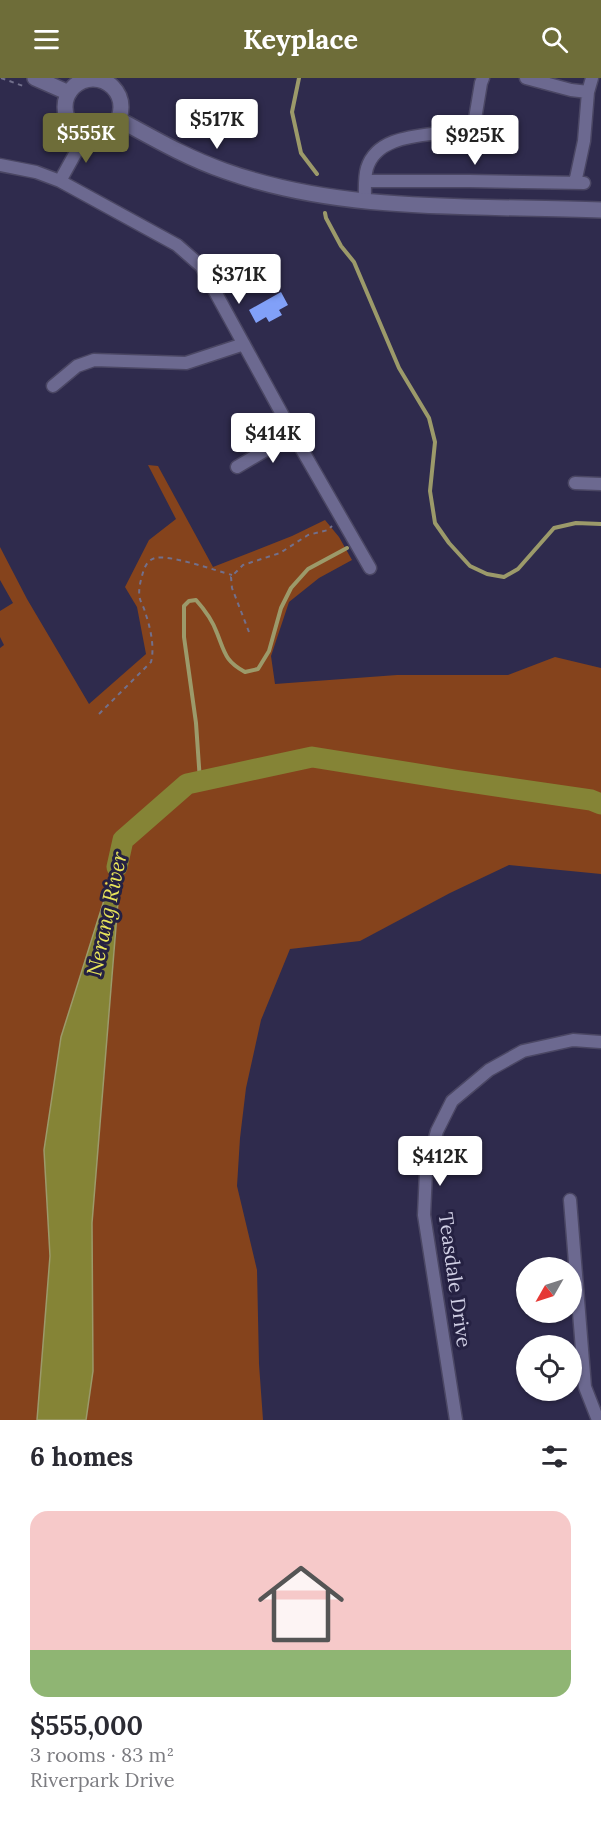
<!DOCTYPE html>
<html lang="en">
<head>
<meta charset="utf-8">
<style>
	body { margin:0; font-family:Lora,serif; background:#f7f7f7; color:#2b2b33; height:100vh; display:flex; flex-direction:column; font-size:22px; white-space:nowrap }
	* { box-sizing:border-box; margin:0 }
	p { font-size:20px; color:#7c7c81 }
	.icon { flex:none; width:33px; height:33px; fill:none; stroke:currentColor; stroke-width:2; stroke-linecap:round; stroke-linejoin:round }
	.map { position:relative; height:1342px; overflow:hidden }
	.side { display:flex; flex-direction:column; background:#fff; flex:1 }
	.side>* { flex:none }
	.needle { width:39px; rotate:231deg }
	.controls { position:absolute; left:516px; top:1179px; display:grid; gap:12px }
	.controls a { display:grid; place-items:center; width:66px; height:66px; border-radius:50%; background:#fff; box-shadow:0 2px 4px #0004; font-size:30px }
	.price { position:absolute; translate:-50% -51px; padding:0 14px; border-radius:6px; background:#fff; color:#222; font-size:20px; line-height:39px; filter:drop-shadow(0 2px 3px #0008) }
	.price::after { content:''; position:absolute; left:50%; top:36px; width:18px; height:14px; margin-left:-9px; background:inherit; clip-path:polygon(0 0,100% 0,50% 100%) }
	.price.current { background:#6e6d39; color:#fff }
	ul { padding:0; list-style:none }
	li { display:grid; align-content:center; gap:12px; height:318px; padding:0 30px }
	li span { display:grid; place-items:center; height:186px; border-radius:18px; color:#555 }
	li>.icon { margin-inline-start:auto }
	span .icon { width:108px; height:108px; fill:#fffc; stroke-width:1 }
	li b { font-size:26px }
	h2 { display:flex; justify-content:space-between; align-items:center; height:72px; padding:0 30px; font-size:26px }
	header { display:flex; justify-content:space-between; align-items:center; height:78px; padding:0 30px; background:#6e6d39; color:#fff; font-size:27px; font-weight:700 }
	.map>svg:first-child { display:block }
	.green { fill:#85431c }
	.water { fill:#858436; stroke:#9c9a6a; stroke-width:1.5 }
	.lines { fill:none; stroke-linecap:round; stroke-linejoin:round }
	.stream { stroke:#9c9a6a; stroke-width:4 }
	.river { stroke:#858436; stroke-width:21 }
	.building { fill:#81a0f8 }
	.street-casing { stroke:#4b4764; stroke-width:15 }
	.secondary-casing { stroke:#4b4764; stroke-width:18 }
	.path { stroke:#72708c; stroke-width:2; stroke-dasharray:4.5 4.5; stroke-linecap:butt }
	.street { stroke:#6c6990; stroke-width:12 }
	.secondary { stroke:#6c6990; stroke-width:15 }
	.labels { text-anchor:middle; stroke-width:6; stroke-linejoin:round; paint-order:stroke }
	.street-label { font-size:20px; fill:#d0cfe4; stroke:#252142 }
	.water-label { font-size:21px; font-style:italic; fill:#e8e55b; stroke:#252142 }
</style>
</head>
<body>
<header><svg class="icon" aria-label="menu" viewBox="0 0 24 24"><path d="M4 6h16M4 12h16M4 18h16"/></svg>Keyplace<svg class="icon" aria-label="search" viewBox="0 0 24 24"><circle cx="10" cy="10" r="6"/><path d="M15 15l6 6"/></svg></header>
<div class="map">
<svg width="601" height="1342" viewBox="0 0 601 1342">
	<rect width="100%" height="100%" fill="#2f2b4d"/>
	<!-- green -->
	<path class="green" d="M148,387L158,388L213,489L292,458L325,442L339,459L352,482L319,500L289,524L271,578L275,606L397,597H508L555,579L601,590V796L509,787L450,815L360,863L290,871L261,942L246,1010L240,1060L237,1108L257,1192L259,1286L263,1342H86L93,1293L92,1145L123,766L44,1072L50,1178L37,1342H0V570L4,567L0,559V533L13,525L0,502V469L27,521L89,626L146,576L137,529L125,509L149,462L176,441Z"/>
	<!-- water -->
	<path class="water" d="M123,762L92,1145L93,1293L86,1342H37L50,1178L44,1072L61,959Z"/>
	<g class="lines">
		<!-- stream -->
		<path class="stream" d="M299,0L292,34L301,75L317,96
			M325,135L326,140L341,168L354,184L399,290L429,340L435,364L430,413L435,445L449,465L470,488L487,496L504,499L518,491L554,450L576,445L601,446
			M200,703L196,645L184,559V528L189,523L196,522C205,532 213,544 217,555C225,575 225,583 245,594L258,591L269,573L281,530L291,510L308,491L347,470"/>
		<!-- river -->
		<path class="river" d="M117,789L123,762L187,706L312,679L455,702L591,722L601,726"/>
	</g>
	<!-- building -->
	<path class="building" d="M281,214L288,227L279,232L282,237L269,244L266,239L256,245L249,232Z"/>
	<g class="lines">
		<!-- street casing -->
		<g class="street-casing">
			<path id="street" d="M526,0L571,12L588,14
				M96,1V0
				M0,87L36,94L60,103L177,167L201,188L293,356L370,490
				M60,103L86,56
				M366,103H469L584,105
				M575,105L584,63L588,14L592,0
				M365,123C365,112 364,100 367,90C379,51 437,60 470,49L475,41L481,5L483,0
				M53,308L77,288L94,282L186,285L244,266
				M237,389L293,356
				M575,405L601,406
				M570,1122L585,1309L598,1342
				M456,1342L424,1137L426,1093L437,1053L452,1023L489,992L523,973L573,962L601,964"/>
		</g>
		<!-- secondary casing -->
		<g class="secondary-casing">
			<path id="secondary" d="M35,0L69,15
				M65 29a28 28 0 1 1 56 0a28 28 0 1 1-56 0Z
				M118,41C153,60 187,80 225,93C345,136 476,127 601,132"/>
		</g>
		<!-- path -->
		<path class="path" d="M1,0L26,9
			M249,554L232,510L231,499L243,487L280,475L308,457L328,452L332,448
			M99,636L151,584C155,569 150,548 145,534C144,529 141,525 140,521C138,514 140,505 142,498C144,490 147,482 155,480C169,476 217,493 232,497"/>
		<!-- street -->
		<use href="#street" class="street"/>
		<!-- secondary -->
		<use href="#secondary" class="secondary"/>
	</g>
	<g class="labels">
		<!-- street labels -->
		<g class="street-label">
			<text transform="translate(455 1202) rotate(82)" y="7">Teasdale Drive</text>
		</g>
		<!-- water labels -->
		<g class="water-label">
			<text transform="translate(107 836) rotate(-78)" y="7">Nerang River</text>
		</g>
	</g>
</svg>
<div class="controls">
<a><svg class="needle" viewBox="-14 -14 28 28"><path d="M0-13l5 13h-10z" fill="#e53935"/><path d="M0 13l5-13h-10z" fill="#7c7c81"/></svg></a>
<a><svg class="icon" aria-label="locate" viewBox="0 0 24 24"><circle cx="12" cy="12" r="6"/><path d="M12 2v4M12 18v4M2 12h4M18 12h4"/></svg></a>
</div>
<b class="price" style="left:217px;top:72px">$517K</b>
<b class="price current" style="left:86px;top:86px">$555K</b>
<b class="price" style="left:475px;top:88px">$925K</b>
<b class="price" style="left:239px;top:227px">$371K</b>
<b class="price" style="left:273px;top:386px">$414K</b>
<b class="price" style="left:440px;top:1109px">$412K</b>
</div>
<section class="side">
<h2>6 homes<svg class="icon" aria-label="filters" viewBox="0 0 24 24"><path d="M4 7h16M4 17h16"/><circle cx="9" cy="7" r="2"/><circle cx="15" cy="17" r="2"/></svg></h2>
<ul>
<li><span style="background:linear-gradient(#f6c9c9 75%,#8fb573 0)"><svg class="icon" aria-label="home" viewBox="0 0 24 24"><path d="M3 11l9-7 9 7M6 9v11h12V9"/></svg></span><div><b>$555,000</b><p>3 rooms · 83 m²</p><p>Riverpark Drive</p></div></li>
</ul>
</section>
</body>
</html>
